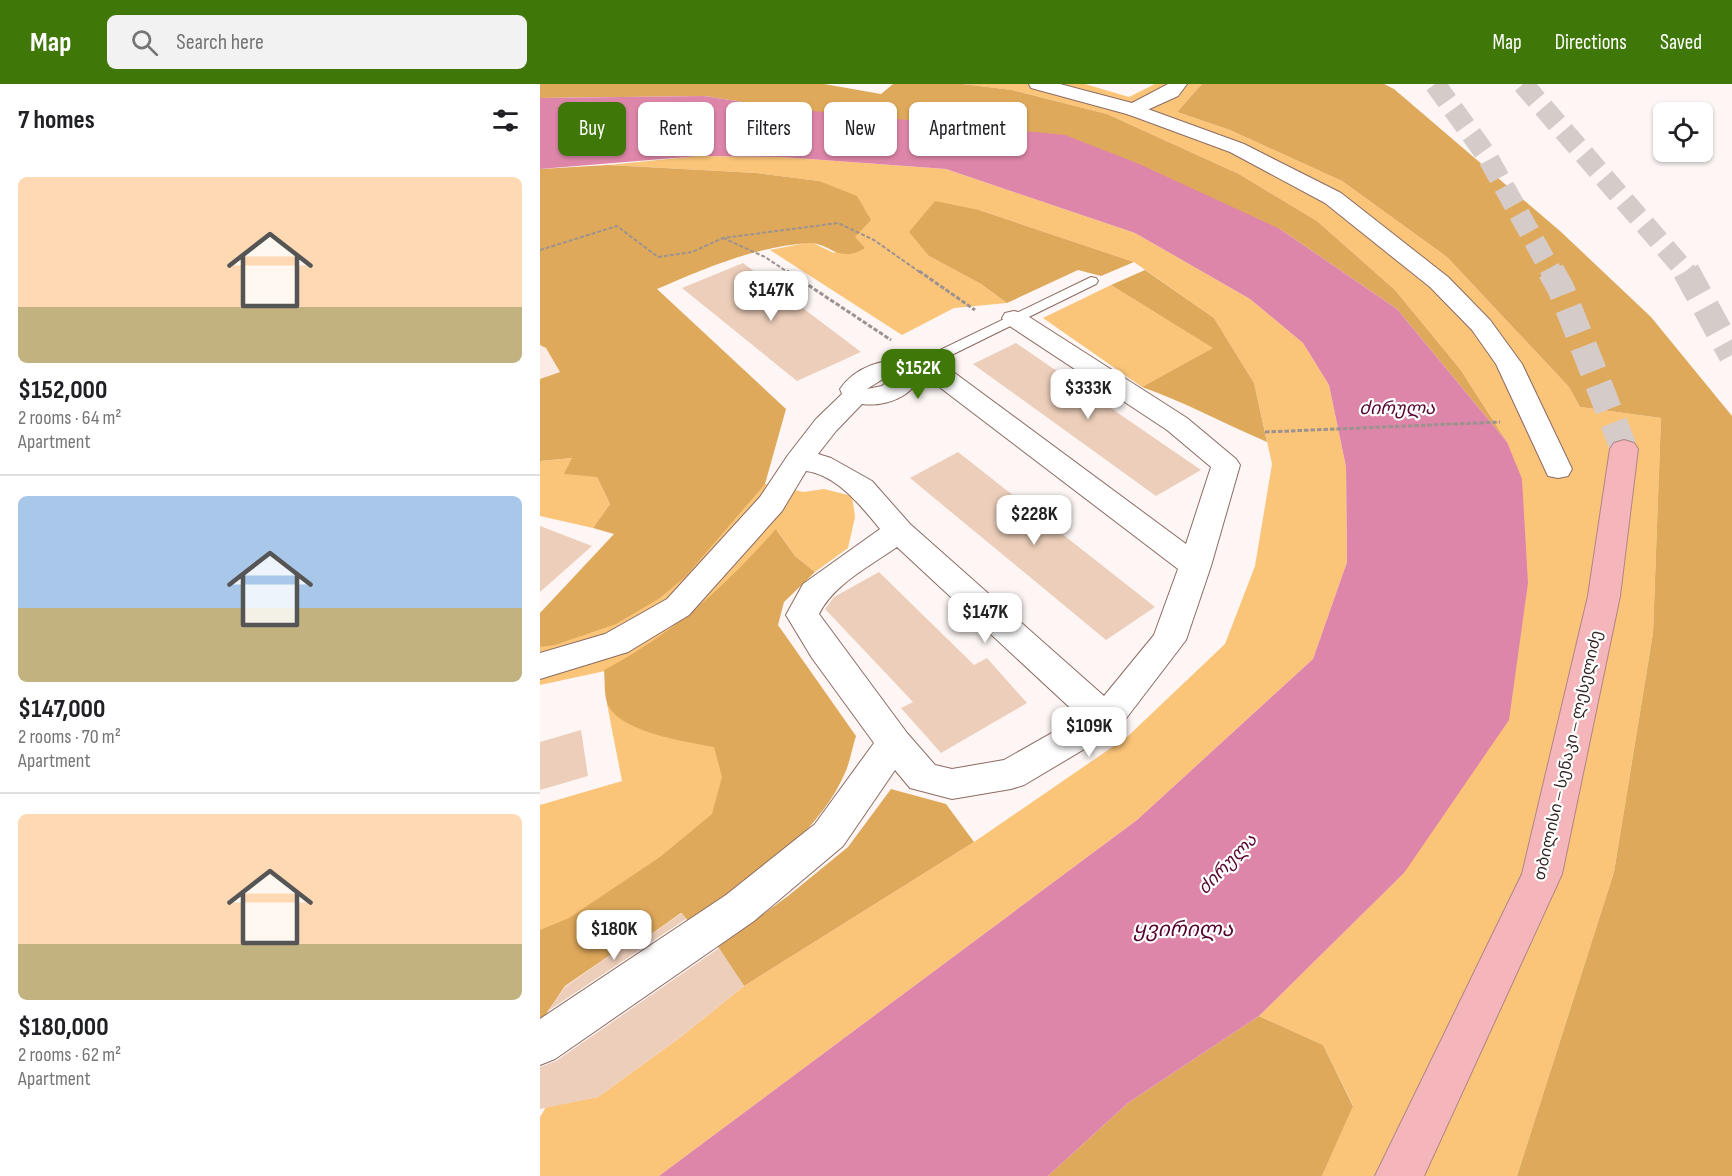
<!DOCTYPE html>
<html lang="en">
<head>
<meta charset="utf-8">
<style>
	body { margin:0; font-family:"Sofia Sans Condensed","Noto Sans Georgian",sans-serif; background:#f2f2f2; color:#202124; height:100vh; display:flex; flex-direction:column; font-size:22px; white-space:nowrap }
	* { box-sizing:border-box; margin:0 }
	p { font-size:20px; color:#757577 }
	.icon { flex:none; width:33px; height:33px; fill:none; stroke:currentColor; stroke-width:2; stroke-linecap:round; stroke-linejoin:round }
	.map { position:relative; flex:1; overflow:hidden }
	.details { display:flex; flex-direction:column; background:#fff; width:540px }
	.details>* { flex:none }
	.top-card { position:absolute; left:18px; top:18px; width:570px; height:54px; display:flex; gap:12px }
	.controls { position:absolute; left:1113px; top:18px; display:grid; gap:12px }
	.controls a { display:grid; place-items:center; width:60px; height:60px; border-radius:9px; background:#fff; box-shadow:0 2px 4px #0004; font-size:30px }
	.price { position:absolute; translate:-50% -51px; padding:0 14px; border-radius:12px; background:#fff; color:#222; font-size:20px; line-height:39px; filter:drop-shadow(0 2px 3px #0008) }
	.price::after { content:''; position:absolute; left:50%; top:36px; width:18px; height:14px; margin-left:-9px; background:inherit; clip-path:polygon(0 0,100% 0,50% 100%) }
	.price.on { background:#3f7708; color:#fff }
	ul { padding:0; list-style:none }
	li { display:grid; align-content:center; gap:12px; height:318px; padding:0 18px }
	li+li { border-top:2px solid #e0e0e0 }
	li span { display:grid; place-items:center; height:186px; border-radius:9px; color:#555 }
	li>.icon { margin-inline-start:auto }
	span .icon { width:108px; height:108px; fill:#fffc; stroke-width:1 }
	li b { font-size:26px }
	h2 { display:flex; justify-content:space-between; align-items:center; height:72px; padding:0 18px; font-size:26px }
	.tag { padding:0 21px; border-radius:9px; background:#fff; box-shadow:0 2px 4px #0004; font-size:21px; line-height:54px }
	.tag.on { background:#3f7708; color:#fff }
	header { display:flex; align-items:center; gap:36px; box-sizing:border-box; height:84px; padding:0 30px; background:#3f7708; color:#fff }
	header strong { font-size:28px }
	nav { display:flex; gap:33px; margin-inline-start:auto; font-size:21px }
	.search { width:420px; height:54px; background:#f2f2f2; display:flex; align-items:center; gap:15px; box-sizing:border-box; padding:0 21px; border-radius:9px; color:#757577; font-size:22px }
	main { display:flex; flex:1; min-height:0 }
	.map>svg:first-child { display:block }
	.built { fill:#fceae5 }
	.green { fill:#fbc579 }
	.forest { fill:#dfa95b }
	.water { fill:#de86a9 }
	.building { fill:#edceba }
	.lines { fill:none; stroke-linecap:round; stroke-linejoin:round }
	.motorway-tunnel-far1 { stroke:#d5ccca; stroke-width:21; stroke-dasharray:21 10; stroke-linecap:butt }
	.motorway-tunnel { stroke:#d5ccca; stroke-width:27; stroke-dasharray:27 14; stroke-linecap:butt }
	.service-casing { stroke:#8c6b63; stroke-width:2 }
	.minor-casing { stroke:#8c6b63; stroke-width:2 }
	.tertiary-casing { stroke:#8c6b63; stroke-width:2 }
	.motorway-casing { stroke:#b18485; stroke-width:2 }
	.path-far1 { stroke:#9c928f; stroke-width:2; stroke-dasharray:4 2; stroke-linecap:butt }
	.path { stroke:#9c928f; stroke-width:3; stroke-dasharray:4.5 2; stroke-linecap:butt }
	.service { fill:#fff; fill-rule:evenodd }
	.minor { fill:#fff; fill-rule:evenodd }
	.tertiary { fill:#fff; fill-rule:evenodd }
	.motorway { fill:#f4b6ba; fill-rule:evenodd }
	.labels { text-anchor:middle; stroke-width:4.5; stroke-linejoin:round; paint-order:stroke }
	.street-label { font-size:16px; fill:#342623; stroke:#fff }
	.water-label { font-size:18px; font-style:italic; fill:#550530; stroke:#fff }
	.near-water-label { font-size:21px; font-style:italic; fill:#550530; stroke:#fff }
</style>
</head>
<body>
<header>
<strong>Map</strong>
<div class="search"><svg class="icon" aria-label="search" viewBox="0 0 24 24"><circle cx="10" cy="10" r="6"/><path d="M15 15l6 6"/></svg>Search here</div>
<nav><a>Map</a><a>Directions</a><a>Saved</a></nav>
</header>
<main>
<section class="details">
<h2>7 homes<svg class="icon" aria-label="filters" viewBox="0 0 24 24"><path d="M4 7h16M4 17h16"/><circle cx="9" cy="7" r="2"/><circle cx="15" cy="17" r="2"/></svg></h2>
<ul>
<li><span style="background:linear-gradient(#ffd9b3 70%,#c2b280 0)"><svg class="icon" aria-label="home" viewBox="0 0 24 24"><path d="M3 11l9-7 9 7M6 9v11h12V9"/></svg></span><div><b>$152,000</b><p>2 rooms · 64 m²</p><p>Apartment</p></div></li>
<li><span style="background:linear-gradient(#a9c7e8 60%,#c2b280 0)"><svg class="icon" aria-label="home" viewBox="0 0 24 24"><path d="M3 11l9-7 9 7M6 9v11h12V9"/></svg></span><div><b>$147,000</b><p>2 rooms · 70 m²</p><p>Apartment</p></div></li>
<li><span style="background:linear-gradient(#ffd9b3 70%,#c2b280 0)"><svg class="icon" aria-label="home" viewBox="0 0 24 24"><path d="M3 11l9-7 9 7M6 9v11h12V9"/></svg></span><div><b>$180,000</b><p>2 rooms · 62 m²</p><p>Apartment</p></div></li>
</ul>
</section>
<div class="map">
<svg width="1192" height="1092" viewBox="0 0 1192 1092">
	<rect width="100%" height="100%" fill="#fdf6f4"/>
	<!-- built -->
	<path class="built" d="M0,261L6,264L20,288L0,295Z"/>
	<!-- green -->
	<path class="green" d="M423,0H545L589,13L615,0H662L637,28L690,46L802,97L907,173L1029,303L1040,323L1121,334L1113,549L1074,788L977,1092H782L813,1021L783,961L719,932L864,789L967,358L920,285L855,206L777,137L699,90L567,30L472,6Z
		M159,72L242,73L406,85L595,149L710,215L763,259L789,301L806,383L807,478L773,575L597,736L119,1092H0V1033L6,1023L58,1013L142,952L204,902L434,758L587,653L685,560L715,482L732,380L714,299L674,234L594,178L439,126L389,172L441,200L467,219L414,224L362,251L230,166L271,158L294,169L315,153L279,97L217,89L68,81Z
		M571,201L674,264L602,303L503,234Z
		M33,374L57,393L70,420L53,444L0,432V377Z
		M225,400L264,408L284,405L312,412L315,433L308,464L275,488L255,472L237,446L153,568L0,601V550L53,526Z
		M67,620L119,628L238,671L205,756L0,868V721L82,697Z"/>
	<!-- forest -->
	<path class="forest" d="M0,0H284L341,10L353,0H423L472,6L567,30L699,90L777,137L855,206L920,285L967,358L857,225L740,145L242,24L164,12L0,14Z
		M662,0H844L854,5L1020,147L1111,233L1192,332V1092H977L1074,788L1113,549L1121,334L1040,323L1029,303L907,173L802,97L690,46L637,28Z
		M68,81L217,89L279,97L317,112L331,136L315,153L325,164C299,181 288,157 268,159C214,163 166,184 117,205L246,325L225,400L146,492L120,514L76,540L15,561L0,563V529L74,450L53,444L70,420L57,393L24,390L32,374L0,377V295L20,288L6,264L0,261V85Z
		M395,117L439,126L594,178L561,192L538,186L467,219L441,200L389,172L369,148Z
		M605,186L674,234L714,299L727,358C685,340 645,318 602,303L673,264L571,201Z
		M236,445L255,472L275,488L244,518L238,541L316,652C312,664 310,679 304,691C275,756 205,798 151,840L141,829L107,853L73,869L25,902L2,936L0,945V846L29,834L120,773L172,730L182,693L174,663C147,658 78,648 67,619C64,609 65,596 64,586C134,549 183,504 236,445Z
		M351,705L406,720L434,758L204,902L178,863L248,812L308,763Z
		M719,932L783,961L813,1022L782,1092H508L588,1019Z"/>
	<!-- water -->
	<path class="water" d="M164,12L242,24L525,51L597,79L740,145L857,225L967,358L982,395L988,499L969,636L864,789L719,932L588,1019L508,1092H119L597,736L773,575L807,478L806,383L789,301L763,259L710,215L595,149L406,85L242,73L159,72L0,85V14Z"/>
	<!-- building -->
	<path class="building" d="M203,179L321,268L257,297L142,204Z
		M476,259L661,386L616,412L433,280Z
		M418,368L615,523L566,556L370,394Z
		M0,442L52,462L0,508Z
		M339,488L434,581L447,574L487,619L401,669L361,624L373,618L285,525L294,513Z
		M41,646L48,692L0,706V658Z
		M142,829L146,835L8,927L25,903L73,869L107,853Z
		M179,864L204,902L142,952L58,1013L0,1025V983L16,977Z"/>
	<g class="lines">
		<!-- motorway-tunnel-far1 -->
		<path class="motorway-tunnel-far1" d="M895,0L947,72L1012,189
			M983,0L1147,189"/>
		<!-- motorway-tunnel -->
		<path class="motorway-tunnel" d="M1011,187L1021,205L1084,365
			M1146,187L1192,271"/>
		<!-- service casing -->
		<g class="service-casing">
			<path id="service" d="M551,193L556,194L558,197L556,200L375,289L370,291L362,286L365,283Z"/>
		</g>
		<!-- minor casing -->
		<g class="minor-casing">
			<path id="minor" d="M594,20L704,60L801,109L908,193L950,236L982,280L1032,385L1028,392L1018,394L1008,392L956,280L932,246L890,203L785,119L690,68L587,30L584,26L587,22Z
				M474,227L483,229L647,334L696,375L700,381L671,482L646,556L578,645L484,701L471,705L412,715L370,704L355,686L303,762L214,837L15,975L0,981V935L186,811L275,740L334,659L272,574L246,531L263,500L340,445C322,423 297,391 266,387L242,427L149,531L88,568L0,595V569L65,550L127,515L220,413L248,371L276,335L302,310L300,305C315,283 345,272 371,279L375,273L384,271L393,273L646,460L671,383L627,346L465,239L462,234L465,229ZM381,289L638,485L614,551L564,612L370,440L332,397L291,374L278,370L296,347L322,320C345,323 374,313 381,289ZM354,292L342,302L327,305L343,295ZM357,463L540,633L464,676L412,685L395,681L367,649L279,530C294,500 330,482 357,463Z"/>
		</g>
		<!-- tertiary casing -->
		<g class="tertiary-casing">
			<path id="tertiary" d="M489,0H520L592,19L628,0H647L638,12L594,32L491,4Z"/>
		</g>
		<!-- motorway casing -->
		<g class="motorway-casing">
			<path id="motorway" d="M1084,356L1094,359L1098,365L1080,512L1022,790L884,1092H835L982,790L1048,512L1070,365L1074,359Z"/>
		</g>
		<!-- path-far1 -->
		<path class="path-far1" d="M183,154L225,173L249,189
			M0,166L77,142L118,173L152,168L183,154L298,139L334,156L381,189"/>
		<!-- path -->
		<path class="path" d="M247,187L351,256
			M379,187L435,226
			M725,348L960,338"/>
		<!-- service -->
		<use href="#service" class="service"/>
		<!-- minor -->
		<use href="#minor" class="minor"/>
		<!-- tertiary -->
		<use href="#tertiary" class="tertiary"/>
		<!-- motorway -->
		<use href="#motorway" class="motorway"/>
	</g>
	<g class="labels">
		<!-- street labels -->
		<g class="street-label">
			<text transform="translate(1027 671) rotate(-77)" y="6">თბილისი — სენაკი — ლესელიძე</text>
		</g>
		<!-- water labels -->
		<g class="water-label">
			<text x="857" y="330">ძირულა</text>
			<text transform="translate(687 780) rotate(-46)" y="6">ძირულა</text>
		</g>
		<!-- near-water labels -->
		<g class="near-water-label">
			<text x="643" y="852">ყვირილა</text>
		</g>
	</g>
</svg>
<div class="controls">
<a><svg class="icon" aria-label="locate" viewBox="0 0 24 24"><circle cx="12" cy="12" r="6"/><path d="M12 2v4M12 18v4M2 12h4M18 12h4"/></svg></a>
</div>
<b class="price" style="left:231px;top:238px">$147K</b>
<b class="price on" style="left:378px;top:316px">$152K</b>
<b class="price" style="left:548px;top:336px">$333K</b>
<b class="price" style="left:494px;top:462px">$228K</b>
<b class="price" style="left:445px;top:560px">$147K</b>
<b class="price" style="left:549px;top:674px">$109K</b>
<b class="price" style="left:74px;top:877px">$180K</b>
<div class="top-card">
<a class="tag on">Buy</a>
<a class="tag">Rent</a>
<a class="tag">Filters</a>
<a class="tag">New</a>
<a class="tag">Apartment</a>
</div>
</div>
</main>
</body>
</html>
